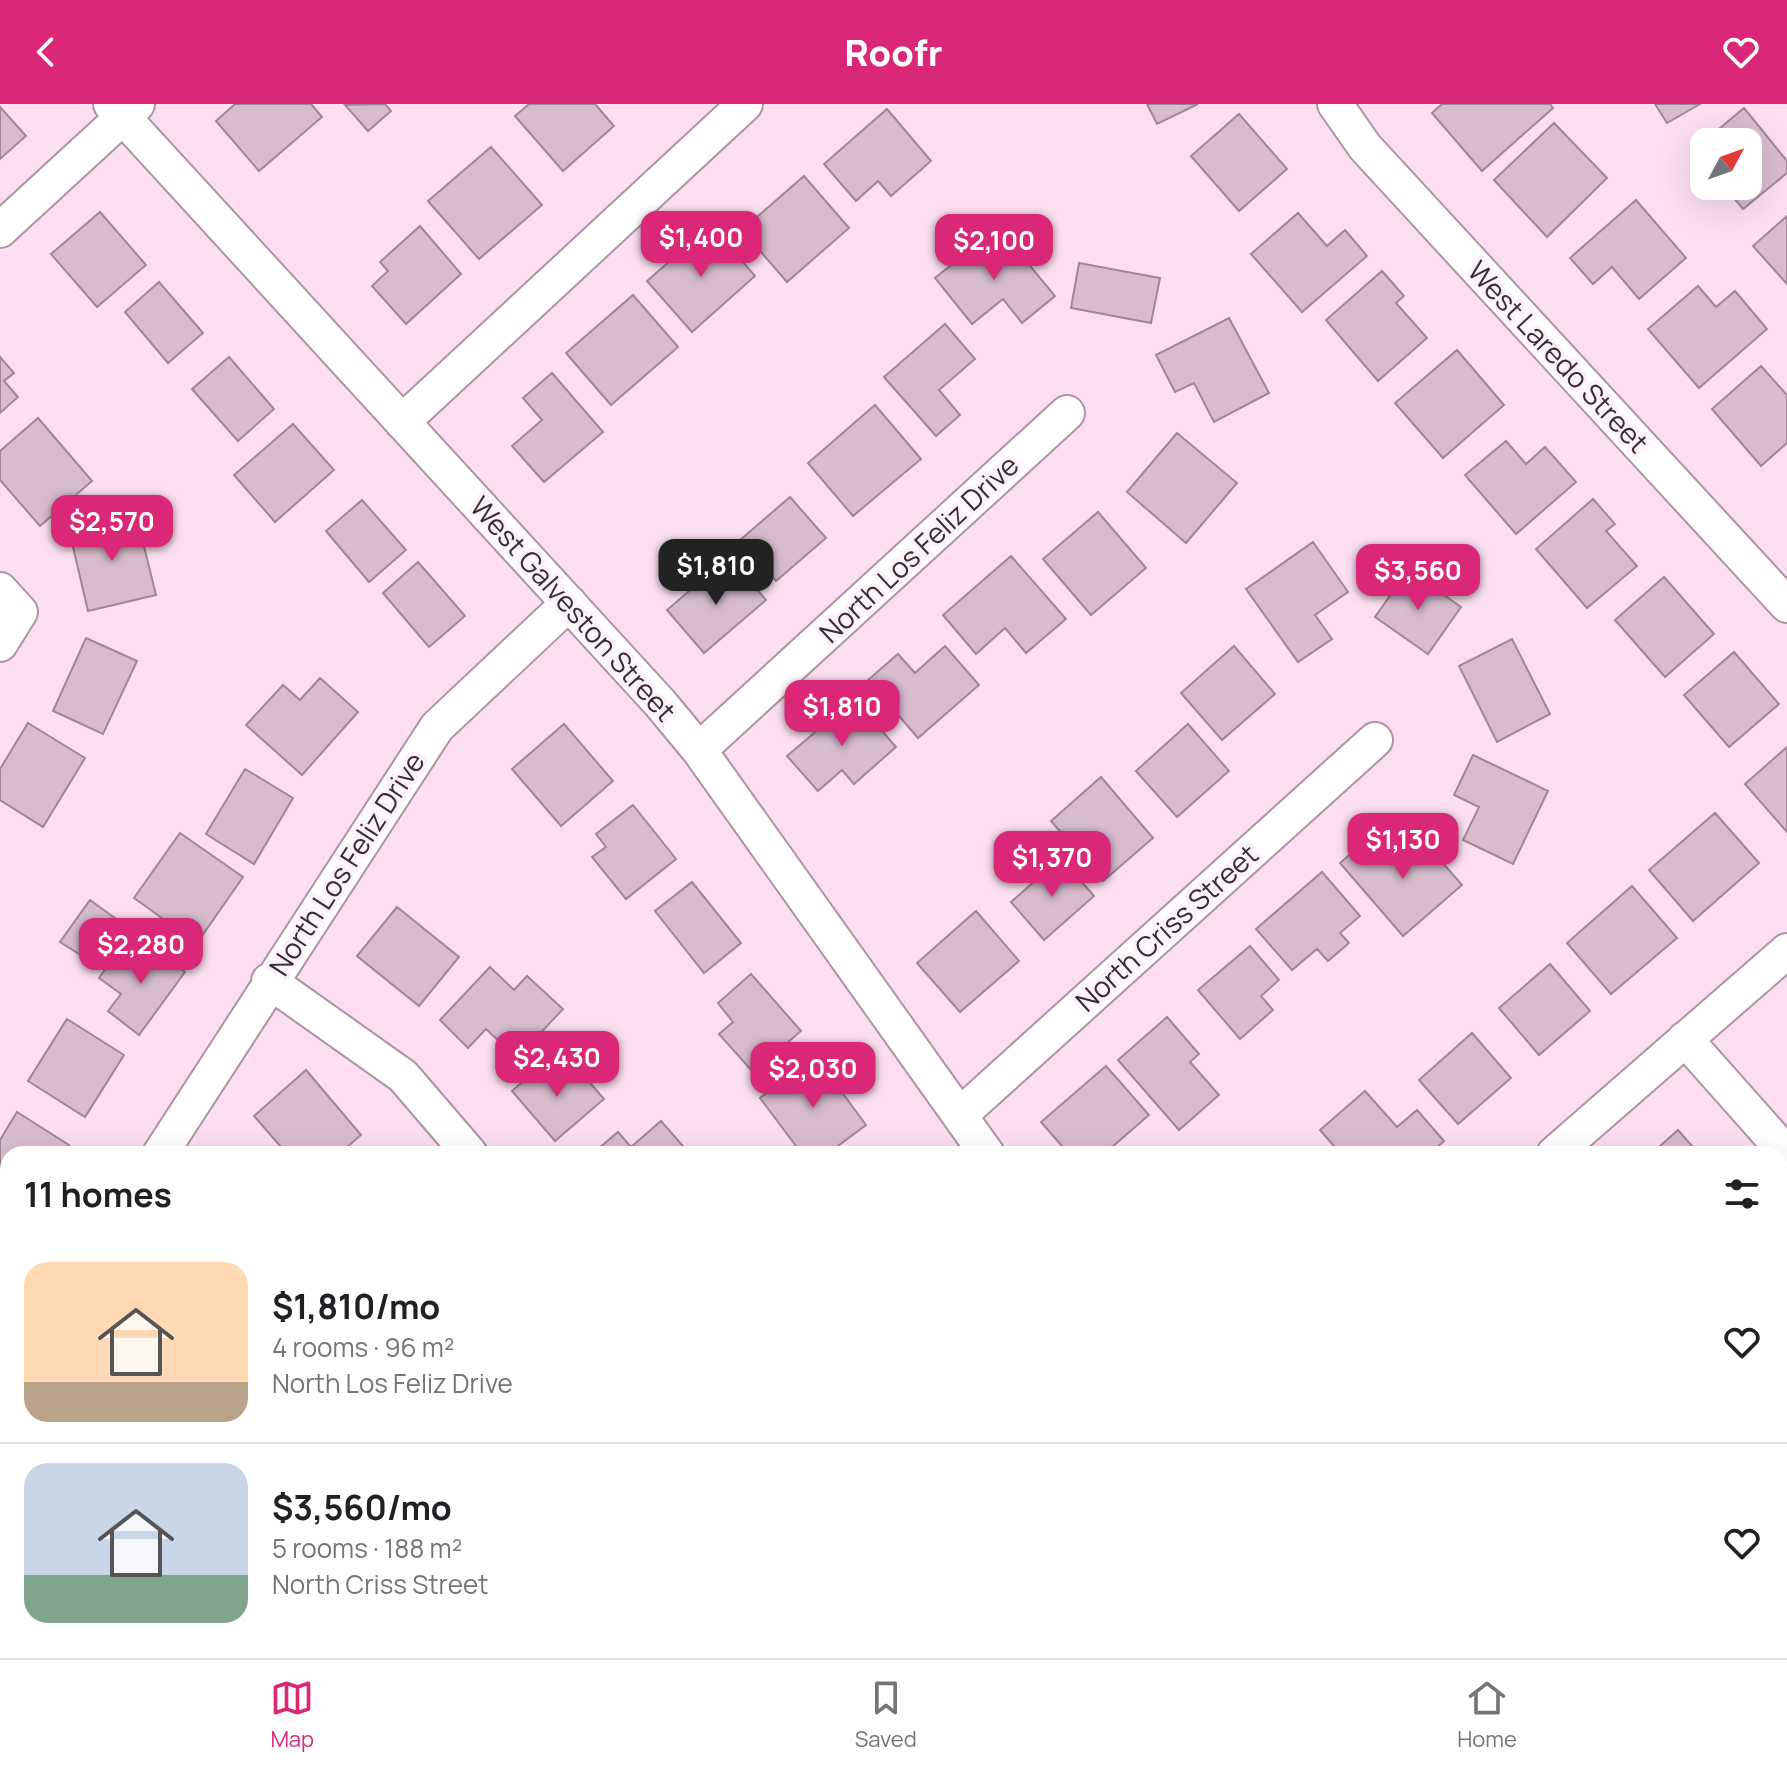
<!DOCTYPE html>
<html lang="en">
<head>
<meta charset="utf-8">
<style>
	body { margin:0; font-family:Manrope,sans-serif; background:#f2f2f2; color:#202124; height:100vh; display:flex; flex-direction:column; font-size:30px; white-space:nowrap }
	* { box-sizing:border-box; margin:0 }
	p { font-size:26px; color:#757577 }
	.icon { flex:none; width:44px; height:44px; fill:none; stroke:currentColor; stroke-width:2; stroke-linecap:round; stroke-linejoin:round }
	.map { position:relative; flex:1; overflow:hidden }
	.details { position:absolute; left:0px; top:1042px; width:1788px; height:512px; display:flex; flex-direction:column; background:#fff; border-radius:24px 24px 0 0; box-shadow:0 8px 32px #0002 }
	.details>* { flex:none }
	.needle { width:52px; rotate:49deg }
	.tools { position:absolute; left:1690px; top:24px; display:grid; gap:16px }
	.tools a { display:grid; place-items:center; width:72px; height:72px; border-radius:16px; background:#fff; box-shadow:0 8px 32px #0002; font-size:40px }
	.price { position:absolute; translate:-50% -68px; padding:0 18px; border-radius:16px; background:#db2777; color:#fff; font-size:26px; line-height:52px; filter:drop-shadow(0 2px 4px #0008) }
	.price::after { content:''; position:absolute; left:50%; top:48px; width:24px; height:18px; margin-left:-12px; background:inherit; clip-path:polygon(0 0,100% 0,50% 100%) }
	.price.active { background:#222; color:#fff }
	ul { padding:0; list-style:none }
	li { display:flex; align-items:center; gap:24px; height:200px; padding:0 24px }
	li+li { border-top:2px solid #e0e0e0 }
	li span { display:grid; place-items:center; flex:none; width:224px; height:160px; border-radius:24px; color:#555 }
	li>.icon { margin-inline-start:auto }
	span .icon { width:96px; height:96px; fill:#fffc; stroke-width:1 }
	li b { font-size:34px }
	h2 { display:flex; justify-content:space-between; align-items:center; height:96px; padding:0 24px; font-size:34px }
	header { display:flex; justify-content:space-between; align-items:center; height:104px; padding:0 24px; background:#db2777; color:#fff; font-size:36px; font-weight:800 }
	.menu { display:flex; justify-content:space-around; align-items:center; height:112px; border-top:2px solid #e0e0e0; background:#fff; font-size:22px; color:#757577 }
	.menu a { display:grid; justify-items:center; gap:4px }
	.menu .active { color:#db2777 }
	.map>svg:first-child { display:block }
	.building { fill:#d7bcce; stroke:#a08697; stroke-width:2 }
	.lines { fill:none; stroke-linecap:round; stroke-linejoin:round }
	.minor-casing { stroke:#ad94a4; stroke-width:38 }
	.minor { stroke:#fff; stroke-width:34 }
	.labels { text-anchor:middle; stroke-width:8; stroke-linejoin:round; paint-order:stroke }
	.street-label { font-size:28px; fill:#382d34; stroke:#fdf2f9 }
</style>
</head>
<body>
<header><svg class="icon" aria-label="back" viewBox="0 0 24 24"><path d="M15 5l-7 7 7 7"/></svg>Roofr<svg class="icon" aria-label="heart" viewBox="0 0 24 24"><path d="M12 20l-8-8c-3-5 5-10 8-4 3-6 11-1 8 4z"/></svg></header>
<div class="map">
<svg width="1787" height="1554" viewBox="0 0 1787 1554">
	<rect width="100%" height="100%" fill="#fbdff1"/>
	<!-- building -->
	<path class="building" d="M235,0H311L322,13L259,67L216,17Z
		M385,0L391,7L368,27L345,1Z
		M529,0H595L614,22L563,67L515,12Z
		M1147,0H1198L1157,20Z
		M1442,0H1550L1553,4L1482,67L1432,9Z
		M1655,0H1700L1667,19Z
		M0,3L26,32L0,55Z
		M1744,4L1787,57V69L1743,105L1724,82H1748V38H1704V58L1694,46Z
		M887,5L931,57L891,92L878,77L856,97L824,60Z
		M1239,10L1287,65L1239,107L1191,52Z
		M1554,19L1607,74L1547,133L1494,76Z
		M491,43L542,101L479,155L428,97Z
		M804,72L849,124L787,178L742,126Z
		M1636,96L1686,154L1639,195L1612,163L1593,180L1570,154Z
		M100,108L146,161L97,203L51,150Z
		M1298,109L1327,142L1345,126L1367,152L1302,208L1251,150Z
		M1787,112V180L1753,142Z
		M711,121L755,172L692,228L647,177Z
		M420,122L461,170L406,220L372,182L388,167L380,158Z
		M985,134L994,146L1007,134L1055,192L1022,219L1003,195L972,220L935,174Z
		M1079,159L1160,174L1151,219L1071,204Z
		M1382,167L1404,192L1396,199L1427,234L1378,277L1326,216Z
		M159,178L203,229L168,259L125,208Z
		M1698,182L1716,203L1735,187L1767,225L1699,284L1648,225Z
		M633,191L678,243L611,301L566,249Z
		M1229,214L1269,289L1214,318L1194,279L1175,288L1156,251Z
		M945,220L975,255L939,286L960,311L936,332L884,273Z
		M1457,246L1504,301L1443,354L1395,299Z
		M0,253L14,269L4,277L18,293L0,309Z
		M229,253L274,305L238,337L192,285Z
		M1761,262L1787,291V339L1761,362L1712,305Z
		M552,269L603,328L544,378L512,342L542,316L523,294Z
		M875,301L921,355L853,412L808,359Z
		M38,314L92,377L40,422L0,376V347Z
		M293,320L334,366L275,418L234,371Z
		M1177,329L1237,379L1186,439L1127,388Z
		M1506,337L1526,360L1545,343L1576,378L1516,430L1465,371Z
		M790,393L826,434L776,477L740,436Z
		M1593,395L1615,420L1606,427L1637,462L1587,504L1536,445Z
		M362,396L406,446L369,478L326,427Z
		M1098,408L1146,464L1091,511L1043,455Z
		M136,410L156,491L88,507L69,426Z
		M1313,438L1348,488L1315,511L1332,535L1298,558L1246,485Z
		M1011,452L1066,515L1026,549L1005,524L976,550L943,511Z
		M418,458L465,512L429,543L383,489Z
		M736,461L766,496L704,549L667,506L710,469L717,477Z
		M1408,466L1461,503L1428,550L1375,513Z
		M1664,473L1714,530L1665,573L1615,516Z
		M86,534L137,557L103,630L53,607Z
		M1512,535L1550,610L1497,638L1459,562Z
		M945,542L979,581L918,634L868,576L898,550L915,569Z
		M1234,542L1275,590L1222,636L1181,589Z
		M1734,548L1779,600L1729,643L1684,591Z
		M320,574L358,608L302,671L246,621L283,581L300,596Z
		M854,595L896,643L854,680L842,666L818,687L787,652Z
		M28,619L85,654L43,723L0,696V665Z
		M564,620L613,677L561,722L512,665Z
		M1188,620L1229,667L1177,713L1136,667Z
		M1787,643V728L1745,680Z
		M1473,651L1548,687L1513,760L1463,736L1479,703L1454,691Z
		M245,665L293,694L254,760L206,730Z
		M1101,673L1153,734L1103,777L1051,717Z
		M633,701L676,755L626,795L592,753L606,743L596,730Z
		M1715,709L1759,759L1693,817L1649,766Z
		M1414,726L1462,781L1403,832L1340,759L1363,739L1378,757Z
		M180,729L243,773L197,839L134,794Z
		M1061,754L1094,792L1044,836L1011,798Z
		M1322,768L1360,812L1340,829L1349,839L1328,857L1317,845L1292,866L1256,825Z
		M692,778L741,839L704,869L655,807Z
		M1632,782L1677,834L1611,890L1567,839Z
		M90,796L123,820L93,859L60,838Z
		M397,803L459,853L419,902L357,852Z
		M976,807L1019,857L960,908L917,859Z
		M148,841L185,868L139,931L108,907L121,890L99,874L117,848L133,860Z
		M1250,842L1279,876L1261,892L1273,906L1240,935L1198,886Z
		M1550,860L1590,907L1539,951L1499,904Z
		M490,863L514,886L527,872L563,905L517,954L486,925L468,944L440,916Z
		M751,870L801,927L753,968L719,930L733,918L718,899Z
		M1167,913L1199,950L1190,958L1219,991L1179,1026L1118,956Z
		M67,915L124,951L85,1013L28,977Z
		M1472,929L1511,974L1458,1020L1419,976Z
		M816,953L866,1021L827,1050H802L760,994Z
		M547,956L565,976L578,965L604,995L555,1037L512,987Z
		M1106,962L1149,1011L1104,1050H1069L1041,1018Z
		M306,966L361,1031L339,1050H287L254,1012Z
		M1365,987L1397,1023L1417,1006L1444,1037L1430,1050H1341L1320,1026Z
		M17,1008L69,1041L63,1050H8V1102L0,1097V1036Z
		M661,1017L690,1050H592L618,1028L631,1043Z
		M1678,1026L1699,1050H1651Z
		M1780,1146L1787,1155V1179L1780,1184Z
		M1780,1390L1787,1398V1472L1780,1478Z
		M0,1437L8,1446V1491L0,1497Z
		M8,1545V1546H70L60,1554H11L5,1548Z
		M305,1546H323L330,1554H295Z
		M499,1546H594L585,1554H505Z
		M842,1546H882L875,1554H851Z
		M1262,1546H1352L1342,1554H1269Z
		M1580,1546H1604L1611,1554H1571Z"/>
	<g class="lines">
		<!-- minor casing -->
		<g class="minor-casing">
			<path id="minor" d="M111,0L660,599L699,646L987,1050
				M1335,0L1365,43L1787,501
				M0,126L137,0
				M402,318L745,0
				M0,486L20,508L0,540
				M699,646L1067,309
				M269,877L403,972L470,1050
				M1685,935L1787,1050
				M960,1011L1375,636
				M160,1050L437,623L569,499
				M1554,1050L1787,847
				M0,1279L8,1269
				M416,1546L424,1554
				M1149,1546L1156,1554
				M1711,1546L1718,1554
				M988,1554L996,1546"/>
		</g>
		<!-- minor -->
		<use href="#minor" class="minor"/>
	</g>
	<g class="labels">
		<!-- street labels -->
		<g class="street-label">
			<text transform="translate(1558 253) rotate(47)" y="10">West Laredo Street</text>
			<text transform="translate(919 445) rotate(-43)" y="10">North Los Feliz Drive</text>
			<text transform="translate(573 505) rotate(48)" y="10">West Galveston Street</text>
			<text transform="translate(347 760) rotate(-57)" y="10">North Los Feliz Drive</text>
			<text transform="translate(1167 824) rotate(-42)" y="10">North Criss Street</text>
		</g>
	</g>
</svg>
<div class="tools">
<a><svg class="needle" viewBox="-14 -14 28 28"><path d="M0-13l5 13h-10z" fill="#e53935"/><path d="M0 13l5-13h-10z" fill="#757577"/></svg></a>
</div>
<b class="price" style="left:701px;top:175px">$1,400</b>
<b class="price" style="left:994px;top:178px">$2,100</b>
<b class="price" style="left:112px;top:459px">$2,570</b>
<b class="price active" style="left:716px;top:503px">$1,810</b>
<b class="price" style="left:1418px;top:508px">$3,560</b>
<b class="price" style="left:842px;top:644px">$1,810</b>
<b class="price" style="left:1403px;top:777px">$1,130</b>
<b class="price" style="left:1052px;top:795px">$1,370</b>
<b class="price" style="left:141px;top:882px">$2,280</b>
<b class="price" style="left:557px;top:995px">$2,430</b>
<b class="price" style="left:813px;top:1006px">$2,030</b>
<section class="details">
<h2>11 homes<svg class="icon" aria-label="filters" viewBox="0 0 24 24"><path d="M4 7h16M4 17h16"/><circle cx="9" cy="7" r="2"/><circle cx="15" cy="17" r="2"/></svg></h2>
<ul>
<li><span style="background:linear-gradient(#ffd9b3 75%,#b9a48a 0)"><svg class="icon" aria-label="home" viewBox="0 0 24 24"><path d="M3 11l9-7 9 7M6 9v11h12V9"/></svg></span><div><b>$1,810/mo</b><p>4 rooms · 96 m²</p><p>North Los Feliz Drive</p></div><svg class="icon" aria-label="heart" viewBox="0 0 24 24"><path d="M12 20l-8-8c-3-5 5-10 8-4 3-6 11-1 8 4z"/></svg></li>
<li><span style="background:linear-gradient(#c9d6e8 70%,#7fa58c 0)"><svg class="icon" aria-label="home" viewBox="0 0 24 24"><path d="M3 11l9-7 9 7M6 9v11h12V9"/></svg></span><div><b>$3,560/mo</b><p>5 rooms · 188 m²</p><p>North Criss Street</p></div><svg class="icon" aria-label="heart" viewBox="0 0 24 24"><path d="M12 20l-8-8c-3-5 5-10 8-4 3-6 11-1 8 4z"/></svg></li>
</ul>
</section>
</div>
<nav class="menu">
<a class="active"><svg class="icon" aria-label="map" viewBox="0 0 24 24"><path d="M3 6l6-2 6 2 6-2v14l-6 2-6-2-6 2zM9 4v14M15 6v14"/></svg>Map</a>
<a><svg class="icon" aria-label="saved" viewBox="0 0 24 24"><path d="M7 4h10v16l-5-4-5 4z"/></svg>Saved</a>
<a><svg class="icon" aria-label="home" viewBox="0 0 24 24"><path d="M3 11l9-7 9 7M6 9v11h12V9"/></svg>Home</a>
</nav>
</body>
</html>
